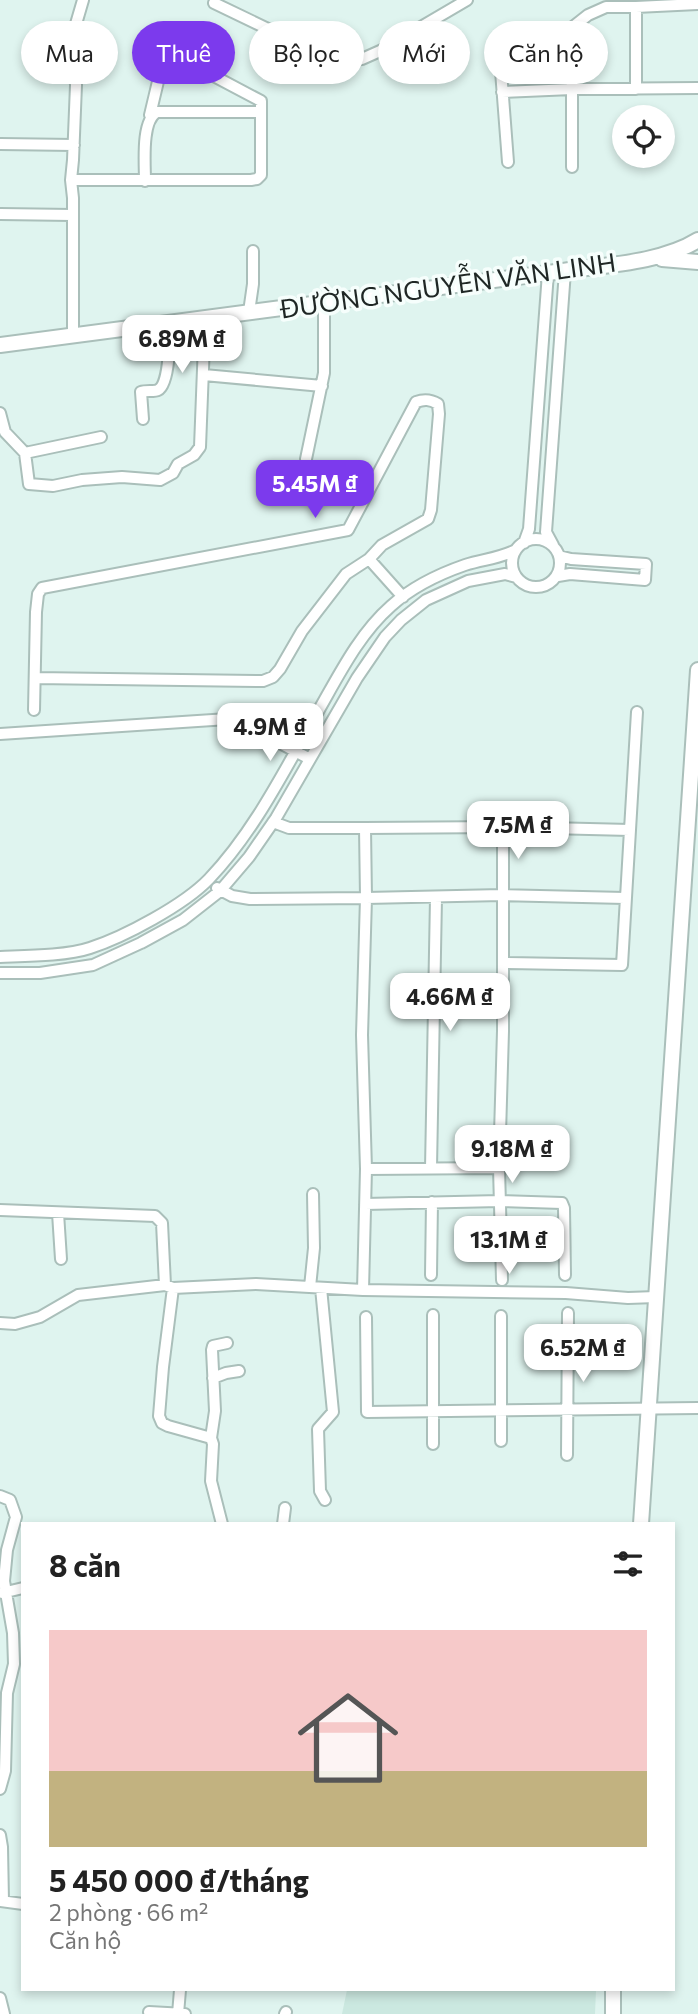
<!DOCTYPE html>
<html lang="vi">
<head>
<meta charset="utf-8">
<style>
	body { margin:0; font-family:Commissioner,sans-serif; background:#f6f6f6; color:#222; height:100vh; display:flex; flex-direction:column; font-size:26px; white-space:nowrap }
	* { box-sizing:border-box; margin:0 }
	p { font-size:23px; color:#767676 }
	.icon { flex:none; width:38px; height:38px; fill:none; stroke:currentColor; stroke-width:2; stroke-linecap:round; stroke-linejoin:round }
	.map { position:relative; flex:1; overflow:hidden }
	.panel { position:absolute; left:21px; top:1522px; width:654px; height:469px; display:flex; flex-direction:column; background:#fff; border-radius:0px; box-shadow:0 4px 10px #0003 }
	.panel>* { flex:none }
	.top-card { position:absolute; left:21px; top:21px; width:656px; height:63px; display:flex; gap:14px }
	.buttons { position:absolute; left:612px; top:105px; display:grid; gap:14px }
	.buttons a { display:grid; place-items:center; width:63px; height:63px; border-radius:50%; background:#fff; box-shadow:0 4px 10px #0003; font-size:35px }
	.price { position:absolute; translate:-50% -60px; padding:0 16px; border-radius:14px; background:#fff; color:#222; font-size:23px; line-height:46px; filter:drop-shadow(0 2px 4px #0008) }
	.price::after { content:''; position:absolute; left:50%; top:42px; width:21px; height:16px; margin-left:-10px; background:inherit; clip-path:polygon(0 0,100% 0,50% 100%) }
	.price.selected { background:#7c3aed; color:#fff }
	ul { padding:0; list-style:none }
	li { display:grid; align-content:center; gap:14px; height:371px; padding:0 28px }
	li span { display:grid; place-items:center; height:217px; border-radius:0px; color:#555 }
	li>.icon { margin-inline-start:auto }
	span .icon { width:126px; height:126px; fill:#fffc; stroke-width:1 }
	li b { font-size:30px }
	h2 { display:flex; justify-content:space-between; align-items:center; height:84px; padding:0 28px; font-size:30px }
	.chip { padding:0 24px; border-radius:32px; background:#fff; box-shadow:0 4px 10px #0003; font-size:24px; line-height:63px }
	.chip.selected { background:#7c3aed; color:#fff }
	.map>svg:first-child { display:block }
	.built { fill:#cbe8e0 }
	.lines { fill:none; stroke-linecap:round; stroke-linejoin:round }
	.minor-casing { stroke:#aabfba; stroke-width:14 }
	.major-casing { stroke:#aabfba; stroke-width:18 }
	.minor { stroke:#fff; stroke-width:10 }
	.major { stroke:#fff; stroke-width:14 }
	.labels { text-anchor:middle; stroke-width:7; stroke-linejoin:round; paint-order:stroke }
	.street-label { font-size:26px; fill:#1f2725; stroke:#f6fefc }
</style>
</head>
<body>
<div class="map">
<svg width="698" height="2014" viewBox="0 0 698 2014">
	<rect width="100%" height="100%" fill="#dff4ef"/>
	<!-- built -->
	<path class="built" d="M347,1990H596L595,2014H342Z"/>
	<g class="lines">
		<!-- minor casing -->
		<g class="minor-casing">
			<path id="minor" d="M214,3L314,51L339,59L352,60L362,59L380,51L467,0
				M636,7V89
				M569,30L572,89V167
				M502,92L572,89L698,88
				M0,144L74,145
				M508,162L501,71L569,30L588,15L606,7H636L698,4
				M71,180H251L257,179L261,175V101L176,56L169,57L160,73L150,115
				M145,181C145,163 141,121 157,112H261
				M0,214L72,215
				M249,312L253,284V251
				M73,337V198L71,180L73,160L76,85L71,41L83,0
				M204,375L322,386
				M0,413L5,432L25,453L29,484L53,486L82,480L122,477L160,480L173,473L178,464L194,455L200,447L205,317
				M143,419L141,392C146,390 154,392 158,390C170,384 170,335 169,323
				M25,453L101,437
				M306,459L324,373V303
				M512 563a24 24 0 1 1 48 0a24 24 0 1 1-48 0Z
				M524,543L529,529L548,273
				M553,545L546,532L565,271
				M369,559L403,597
				M558,576L570,574L645,580L646,564L571,559L559,556
				M34,710L36,612L38,594L42,588L348,530L416,402C424,399 430,399 438,404L439,414L431,510L428,519L382,545L369,559L346,574L302,631L280,669L273,677L263,681L35,678
				M0,734L228,719L260,729L280,743L310,759
				M273,822L289,828H365
				M217,888L232,896L250,899L366,898L362,1035L366,1169L363,1290
				M625,898L502,895L366,898L365,828L503,827L630,830L637,712
				M0,957C26,956 66,956 90,948C124,937 184,905 209,879C254,832 284,771 316,715C338,677 358,635 391,606C412,587 439,574 465,565C483,559 498,559 516,550
				M503,963L622,965L630,830
				M0,973H40L93,965L141,943L183,920L220,891L249,857L276,818L357,678L385,637L401,620L426,600L468,581L505,574L516,577
				M431,1168L436,898
				M366,1169L499,1168
				M365,1204L500,1201L562,1203L564,1208L565,1275
				M0,1210L155,1216L162,1223L165,1285
				M58,1213L61,1259
				M431,1275L432,1202
				M502,1280L499,1168L503,1031V827
				M310,1287L314,1248L313,1194
				M173,1288L163,1367L159,1416L162,1423L168,1426L211,1438L213,1444L211,1481L222,1524
				M321,1288L333,1412L318,1429L320,1491L325,1500
				M366,1317L367,1412L698,1408
				M0,1323L15,1324L40,1317L78,1295L165,1285L173,1288L256,1284L363,1290L566,1293L628,1298L656,1297
				M213,1378L226,1373L239,1371
				M211,1438L215,1411L212,1350L213,1346L227,1343
				M501,1441V1316
				M433,1444V1315
				M567,1455L568,1313
				M0,1496L10,1500L16,1517L7,1550L4,1581L13,1633L14,1664L7,1693L5,1771L0,1789
				M283,1524L285,1508
				M2,1593L23,1588
				M0,1835L2,1847L3,1901
				M0,1901L23,1904
				M0,1998L4,2014
				M149,2012L185,2014
				M178,2014L180,1990
				M285,2014L286,2012"/>
		</g>
		<!-- major casing -->
		<g class="major-casing">
			<path id="major" d="M662,259L698,262
				M0,345L563,271C605,265 661,263 698,240
				M641,1524L698,670
				M613,2014V1990"/>
		</g>
		<!-- minor -->
		<use href="#minor" class="minor"/>
		<!-- major -->
		<use href="#major" class="major"/>
	</g>
	<g class="labels">
		<!-- street labels -->
		<g class="street-label">
			<text transform="translate(448 286) rotate(-8)" y="9">ĐƯỜNG NGUYỄN VĂN LINH</text>
		</g>
	</g>
</svg>
<div class="buttons">
<a><svg class="icon" aria-label="locate" viewBox="0 0 24 24"><circle cx="12" cy="12" r="6"/><path d="M12 2v4M12 18v4M2 12h4M18 12h4"/></svg></a>
</div>
<b class="price" style="left:182px;top:375px">6.89M ₫</b>
<b class="price selected" style="left:315px;top:520px">5.45M ₫</b>
<b class="price" style="left:270px;top:763px">4.9M ₫</b>
<b class="price" style="left:518px;top:861px">7.5M ₫</b>
<b class="price" style="left:450px;top:1033px">4.66M ₫</b>
<b class="price" style="left:512px;top:1185px">9.18M ₫</b>
<b class="price" style="left:509px;top:1276px">13.1M ₫</b>
<b class="price" style="left:583px;top:1384px">6.52M ₫</b>
<div class="top-card">
<a class="chip">Mua</a>
<a class="chip selected">Thuê</a>
<a class="chip">Bộ lọc</a>
<a class="chip">Mới</a>
<a class="chip">Căn hộ</a>
</div>
<section class="panel">
<h2>8 căn<svg class="icon" aria-label="filters" viewBox="0 0 24 24"><path d="M4 7h16M4 17h16"/><circle cx="9" cy="7" r="2"/><circle cx="15" cy="17" r="2"/></svg></h2>
<ul>
<li><span style="background:linear-gradient(#f6c9c9 65%,#c2b280 0)"><svg class="icon" aria-label="home" viewBox="0 0 24 24"><path d="M3 11l9-7 9 7M6 9v11h12V9"/></svg></span><div><b>5 450 000 ₫/tháng</b><p>2 phòng · 66 m²</p><p>Căn hộ</p></div></li>
</ul>
</section>
</div>
</body>
</html>
